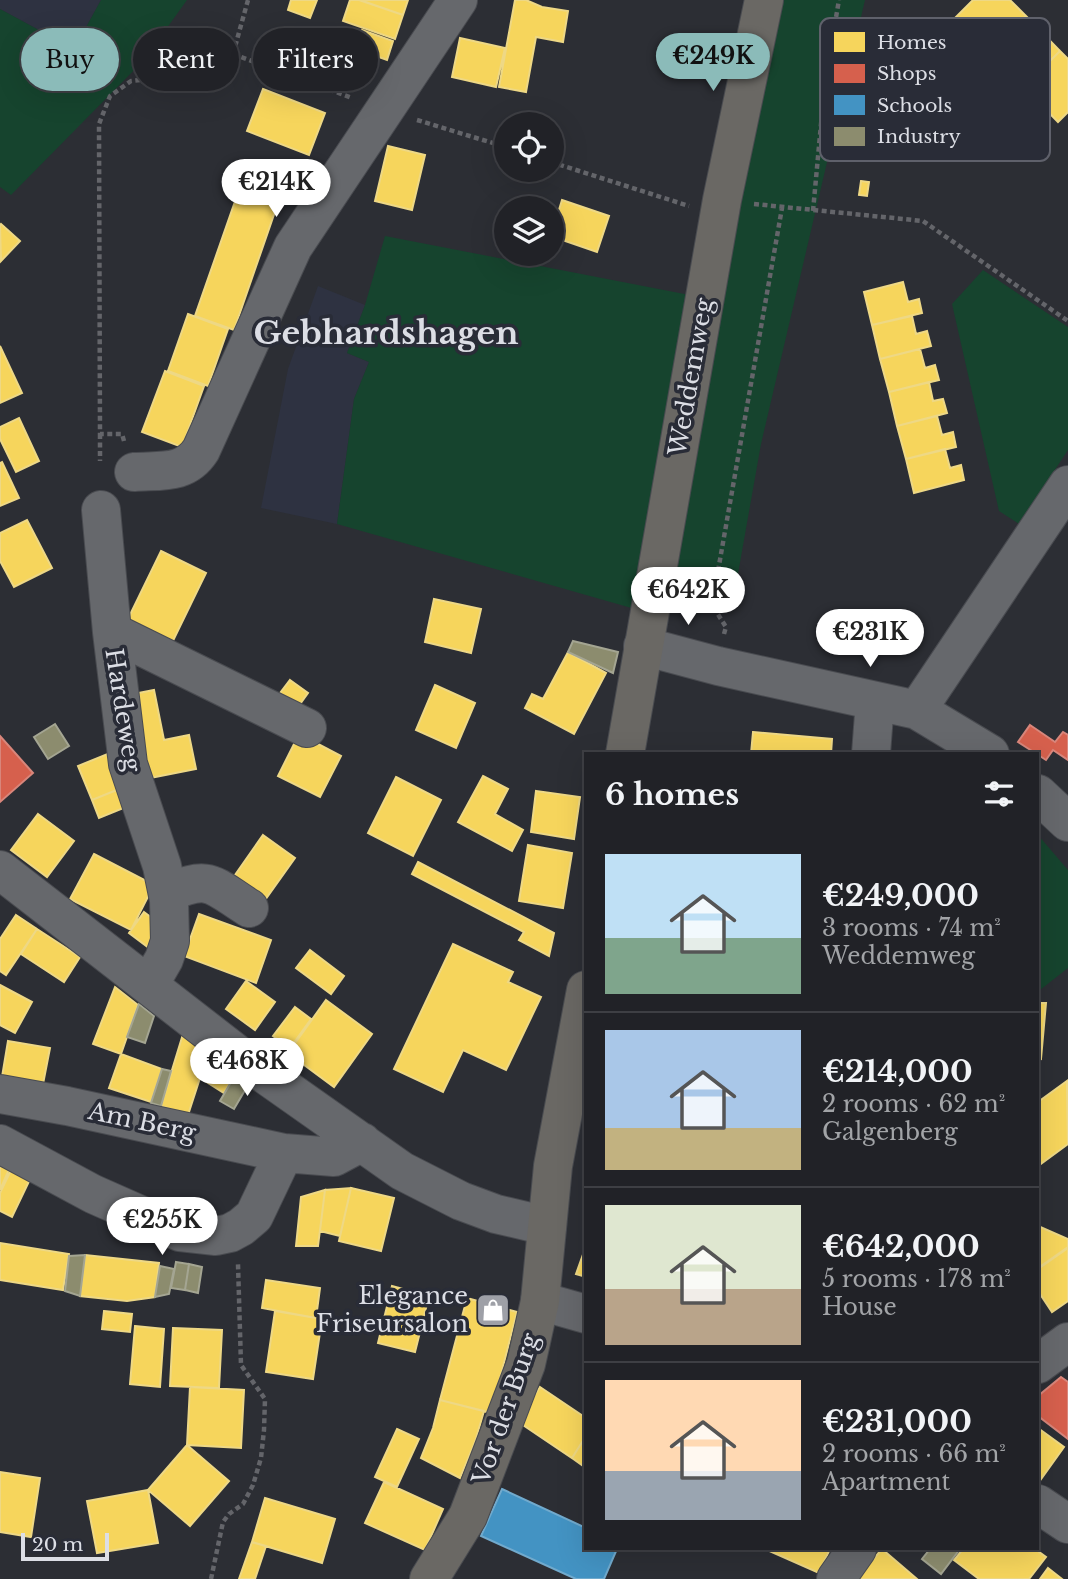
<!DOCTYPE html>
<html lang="en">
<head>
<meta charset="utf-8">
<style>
	body { margin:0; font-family:"Libre Baskerville",serif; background:#2d2f33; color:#f1f3f6; height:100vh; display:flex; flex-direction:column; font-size:26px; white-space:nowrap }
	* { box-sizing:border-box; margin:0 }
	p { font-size:23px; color:#a2a4a7 }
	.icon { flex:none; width:38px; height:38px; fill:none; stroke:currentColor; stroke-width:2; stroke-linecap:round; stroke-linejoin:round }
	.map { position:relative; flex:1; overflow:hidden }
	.panel { position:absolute; left:584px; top:752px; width:455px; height:798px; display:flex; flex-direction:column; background:#212227; border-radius:0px; box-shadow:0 7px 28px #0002,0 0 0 2px #3e3f44 }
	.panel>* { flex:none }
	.top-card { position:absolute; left:21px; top:28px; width:458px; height:63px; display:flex; gap:14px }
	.buttons { position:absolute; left:494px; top:112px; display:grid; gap:14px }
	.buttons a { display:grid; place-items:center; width:70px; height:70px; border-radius:50%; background:#212227; box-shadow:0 7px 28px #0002,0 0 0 2px #3e3f44; font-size:35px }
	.scale { position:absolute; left:21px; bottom:18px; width:88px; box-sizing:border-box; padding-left:7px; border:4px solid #dcdee5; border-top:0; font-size:19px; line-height:24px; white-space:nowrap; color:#dcdee5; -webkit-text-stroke:5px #292c37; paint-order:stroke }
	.price { position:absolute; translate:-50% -60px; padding:0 16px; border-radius:24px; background:#fff; color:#222; font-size:23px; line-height:46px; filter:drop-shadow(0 2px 4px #0008) }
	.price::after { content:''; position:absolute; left:50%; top:42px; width:21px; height:16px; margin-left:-10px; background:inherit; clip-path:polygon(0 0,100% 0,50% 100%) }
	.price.active { background:#8bbbb9; color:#111 }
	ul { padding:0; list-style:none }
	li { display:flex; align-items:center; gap:21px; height:175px; padding:0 21px }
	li+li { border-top:2px solid #3e3f44 }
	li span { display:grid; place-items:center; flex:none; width:196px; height:140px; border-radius:0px; color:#555 }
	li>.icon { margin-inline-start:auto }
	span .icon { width:84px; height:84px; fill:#fffc; stroke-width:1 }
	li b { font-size:30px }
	h2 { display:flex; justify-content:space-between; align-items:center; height:84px; padding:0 21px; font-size:30px }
	.pill { padding:0 24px; border-radius:32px; background:#212227; box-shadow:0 7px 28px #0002,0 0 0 2px #3e3f44; font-size:24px; line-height:63px }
	.pill.active { background:#8bbbb9; color:#111 }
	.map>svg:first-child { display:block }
	.built { fill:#2e3241 }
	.green { fill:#16442e }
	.homes { fill:#f6d55c; stroke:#eed885; stroke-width:2 }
	.shops { fill:#d6604d; stroke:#d8867b; stroke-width:2 }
	.schools { fill:#4393c3; stroke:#71aacd; stroke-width:2 }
	.industry { fill:#8c8c6e; stroke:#a4a592; stroke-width:2 }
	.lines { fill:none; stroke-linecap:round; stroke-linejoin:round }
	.minor-casing { stroke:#494b50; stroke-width:40 }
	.major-casing { stroke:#494b50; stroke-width:40 }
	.path { stroke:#64656a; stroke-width:4.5; stroke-dasharray:5 3.5; stroke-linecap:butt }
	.minor { stroke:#66686c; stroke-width:38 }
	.major { stroke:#6a6864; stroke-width:38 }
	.labels { text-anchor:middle; stroke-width:7; stroke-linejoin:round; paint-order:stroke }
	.street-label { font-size:24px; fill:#dcdee5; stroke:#292c37 }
	.poi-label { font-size:24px; fill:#dcdee5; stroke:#292c37; text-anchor:end }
	.district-label { font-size:32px; font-weight:bold; fill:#dcdee5; stroke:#292c37 }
	.key { fill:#292c37; stroke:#5f616b; stroke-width:2 }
	.key-label { font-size:19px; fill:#dcdee5 }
</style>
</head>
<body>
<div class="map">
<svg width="1068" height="1579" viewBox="0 0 1068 1579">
	<rect width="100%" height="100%" fill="#2c2e34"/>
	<!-- built -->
	<path class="built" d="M0,0H101L74,49L0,9Z
		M318,286L365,305L347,353L369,362L354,399L337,524L261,508L288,369Z"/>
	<!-- green -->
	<path class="green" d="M101,0H187L144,60L11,195L0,187V9L74,49Z
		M781,0H865L761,444L733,602L649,613L337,524L354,399L369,362L347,353L365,305L385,236L705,298Z
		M983,270L1068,327V450L1019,524L999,511L952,304Z
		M1038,835L1068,870V968L1040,990H1038Z"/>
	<!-- homes -->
	<path class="homes" d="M291,0H317L310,18L288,10Z
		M350,0H359L403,15L395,39L343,21Z
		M360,0H408L403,15Z
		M515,0H526L542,7L568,11L563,42L536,37L526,92L499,87Z
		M973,0H1010L1026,16L989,52L955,18Z
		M1026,16L1060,51L1024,87L989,52Z
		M362,30L393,41L387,60L356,49Z
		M460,38L505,48L496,87L452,77Z
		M1060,51L1068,59V112L1058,122L1024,87Z
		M263,89L325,113L309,155L247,131Z
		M388,146L425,155L412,210L375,201Z
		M861,181L869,182L867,196L859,195Z
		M239,190L278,203L234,330L195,316Z
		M562,200L609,216L597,252L551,236Z
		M1,224L20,241L1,261L0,225Z
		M903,282L908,302L919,299L922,313L872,325L864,292Z
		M188,314L228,329L208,386L168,371Z
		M912,316L916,334L927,331L931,346L880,359L872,325Z
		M0,346L22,393L0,403Z
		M920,349L925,368L935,365L939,380L889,392L880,359Z
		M165,371L204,386L182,447L142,432Z
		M929,382L933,401L943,399L947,413L897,426L889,392Z
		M937,416L942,435L953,432L956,447L906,459L897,426Z
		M19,418L39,461L16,472L0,439V427Z
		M945,449L950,468L961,465L964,480L914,493L906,459Z
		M2,462L19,498L0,506V463Z
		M27,520L52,568L14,587L0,561V533Z
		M161,551L206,573L170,647L125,625Z
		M434,599L481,609L471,653L425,642Z
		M568,652L606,673L574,734L525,708L532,694L543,699Z
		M290,680L308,693L295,711L277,697Z
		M435,685L475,703L456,748L416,730Z
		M154,690L164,740L189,735L196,769L145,779L128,695Z
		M753,732L832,739L831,754H751Z
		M299,734L341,756L320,797L278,776Z
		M110,753L124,787L92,800L78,766Z
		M483,776L508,789L495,814L523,830L512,851L458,822Z
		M396,777L441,800L413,856L368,833Z
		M124,787L131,805L99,818L92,800Z
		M536,791L580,797L574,839L531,832Z
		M38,814L74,841L47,877L11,850Z
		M263,835L295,858L260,907L228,885Z
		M528,845L572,853L563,908L519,901Z
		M94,854L154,885L131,930L70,899Z
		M418,862L554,933L549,956L519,940L524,932L412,874Z
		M144,912L164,927L149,948L129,933Z
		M199,914L271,940L256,983L184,956Z
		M16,915L37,929L6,975L0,971V939Z
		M37,929L80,957L64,982L21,954Z
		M453,944L513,972L508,982L541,997L506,1070L463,1050L443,1092L394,1069Z
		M310,950L344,976L331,994L296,968Z
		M246,981L275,1002L255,1030L226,1009Z
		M0,985L32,1002L15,1033L0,1025Z
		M115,987L138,1005L121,1054L93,1044Z
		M326,1000L372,1034L334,1087L288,1053Z
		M1038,1003H1046L1041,1059L1038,1058Z
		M295,1007L311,1019L290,1048L273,1036Z
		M183,1034L236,1072L224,1093L200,1078L188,1115L161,1106Z
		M8,1041L50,1048L43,1084L2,1077Z
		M121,1054L162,1069L151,1102L109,1088Z
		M1067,1081L1068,1144L1038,1166V1102Z
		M0,1152L14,1158L0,1190Z
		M14,1164L33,1173L12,1217L0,1211V1193Z
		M351,1188L340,1236L320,1231L325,1190Z
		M351,1188L394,1198L381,1251L339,1241Z
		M325,1190L318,1246H296L301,1197Z
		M1038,1226L1068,1239V1247L1038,1268Z
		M0,1243L69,1254L63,1290L0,1280Z
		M586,1246V1277L576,1274Z
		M1068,1248V1301L1052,1312L1038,1291V1269Z
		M85,1255L159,1263L155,1297L127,1301L80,1296Z
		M266,1280L320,1288L316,1318L262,1308Z
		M392,1286L429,1296L415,1352L378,1343Z
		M467,1298L517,1312L491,1413L440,1400Z
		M104,1311L132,1314L130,1332L102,1329Z
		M275,1311L322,1319L313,1379L266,1372Z
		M135,1326L164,1329L160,1387L130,1384Z
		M173,1328L222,1330L219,1388L170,1386Z
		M190,1387L244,1390L241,1448L187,1445Z
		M540,1387L586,1418V1436L572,1458L517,1421Z
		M440,1400L484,1411L475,1442L460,1478L421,1458L433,1428Z
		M1038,1428L1064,1447L1039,1482L1038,1481Z
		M397,1429L419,1439L397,1487L375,1477Z
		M586,1436V1468L572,1458Z
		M187,1445L229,1481L190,1526L148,1490Z
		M0,1472L40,1478L31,1537L0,1532Z
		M384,1482L443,1509L425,1550L365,1523Z
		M148,1490L158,1543L97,1553L87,1501Z
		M265,1498L335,1519L322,1563L252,1542Z
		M252,1542L266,1546L255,1579H239Z
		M765,1549H830L819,1573Z
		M882,1549L917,1579H856Z
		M963,1549H1035L1046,1557L1029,1579H979L954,1560Z
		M1048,1568L1062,1579H1040Z"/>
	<!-- shops -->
	<path class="shops" d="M1030,725L1055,742L1063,732L1068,735V760L1053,750L1046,760L1018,742Z
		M0,736L33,773L0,802Z
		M1061,1377L1068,1382V1439L1038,1416V1396Z"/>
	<!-- schools -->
	<path class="schools" d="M502,1489L586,1528V1549H617L604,1579H576L481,1536Z"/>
	<!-- industry -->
	<path class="industry" d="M573,641L618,652L613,673L568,652Z
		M55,724L69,746L48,759L34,737Z
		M139,1004L154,1016L145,1043L127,1037Z
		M162,1069L171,1071L161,1106L151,1103Z
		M234,1077L248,1085L234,1109L220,1101Z
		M85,1255L80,1296L65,1291L69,1256Z
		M176,1262L189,1264L185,1290L171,1288Z
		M189,1264L202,1267L198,1293L185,1290Z
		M160,1266L174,1269L169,1294L155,1297Z
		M930,1549H960L941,1574L922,1559Z"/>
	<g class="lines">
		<!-- minor casing -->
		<g class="minor-casing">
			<path id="minor" d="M134,472C161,470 185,475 201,450L293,247L458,0
				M101,510L112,632L128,764L162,866L169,900L170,941L164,959L149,985
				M112,632L307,728
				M643,646L718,666L917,710L990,754
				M917,710L1068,485
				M871,754L875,701
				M1038,794L1068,822
				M0,870L246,1061L402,1171L461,1201L496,1214L547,1226
				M168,893C211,874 212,885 249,908
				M0,1094L67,1106L284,1153L334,1157L362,1142
				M0,1144L93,1194L145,1217L180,1232L216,1236L230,1233L241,1227L254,1216L284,1153
				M540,1301L586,1314
				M1038,1364L1068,1342
				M1038,1504L1068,1524
				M836,1579L857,1549"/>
		</g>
		<!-- major casing -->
		<g class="major-casing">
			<path id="major" d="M625,754L722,200L764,0
				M429,1579L468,1516L526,1364L540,1301L553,1166L586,990"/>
		</g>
		<!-- path -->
		<path class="path" d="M233,54L248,0
			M417,120L506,147
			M551,162L689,206
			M754,204L923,221L1068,321
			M813,211L825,81L839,0
			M100,434V461
			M124,441L122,434H100L99,124L110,96L131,81L158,78L233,54L352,98
			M724,634L726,627L712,605L782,208
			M211,1579L223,1522L229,1514L243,1504L253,1485L261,1458L264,1430L265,1399L241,1365L238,1264"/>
		<!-- minor -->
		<use href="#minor" class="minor"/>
		<!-- major -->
		<use href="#major" class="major"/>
	</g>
	<!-- icons -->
	<defs>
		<g id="shop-square" transform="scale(1.75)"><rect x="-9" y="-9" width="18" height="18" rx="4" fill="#9ea0a7" stroke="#292c37"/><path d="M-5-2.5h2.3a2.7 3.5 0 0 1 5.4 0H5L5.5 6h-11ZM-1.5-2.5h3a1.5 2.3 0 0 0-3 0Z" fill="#fff"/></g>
	</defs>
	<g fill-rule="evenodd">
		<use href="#shop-square" x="493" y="1310"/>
	</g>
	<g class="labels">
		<!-- street labels -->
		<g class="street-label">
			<text transform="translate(691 377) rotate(-80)" y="8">Weddemweg</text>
			<text transform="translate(123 710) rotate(81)" y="8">Hardeweg</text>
			<text transform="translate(142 1122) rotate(12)" y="8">Am Berg</text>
			<text transform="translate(506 1409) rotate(-71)" y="8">Vor der Burg</text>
		</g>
		<!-- poi labels -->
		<g class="poi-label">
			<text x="468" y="1304">Elegance<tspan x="468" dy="28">Friseursalon</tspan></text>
		</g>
		<!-- district labels -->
		<g class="district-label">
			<text x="386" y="344">Gebhardshagen</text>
		</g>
	</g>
	<!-- legend -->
	<rect x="820" y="18" width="230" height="143" rx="10" class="key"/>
	<rect x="834" y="32" width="31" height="20" fill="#f6d55c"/>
	<rect x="834" y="64" width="31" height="19" fill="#d6604d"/>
	<rect x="834" y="95" width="31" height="20" fill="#4393c3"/>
	<rect x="834" y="127" width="31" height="19" fill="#8c8c6e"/>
	<g class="key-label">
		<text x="877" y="49">Homes</text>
		<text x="877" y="80">Shops</text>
		<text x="877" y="112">Schools</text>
		<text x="877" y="143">Industry</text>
	</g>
</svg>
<div class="buttons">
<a><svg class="icon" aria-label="locate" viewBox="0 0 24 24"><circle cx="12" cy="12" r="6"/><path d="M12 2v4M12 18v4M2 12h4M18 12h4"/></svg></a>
<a><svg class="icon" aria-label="layers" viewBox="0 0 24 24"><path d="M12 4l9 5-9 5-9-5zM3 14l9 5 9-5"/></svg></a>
</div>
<div class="scale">20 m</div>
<b class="price active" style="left:713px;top:93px">€249K</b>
<b class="price" style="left:276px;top:219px">€214K</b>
<b class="price" style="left:688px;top:627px">€642K</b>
<b class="price" style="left:870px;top:669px">€231K</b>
<b class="price" style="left:247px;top:1098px">€468K</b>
<b class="price" style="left:162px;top:1257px">€255K</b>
<div class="top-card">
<a class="pill active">Buy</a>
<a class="pill">Rent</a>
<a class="pill">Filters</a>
</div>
<section class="panel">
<h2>6 homes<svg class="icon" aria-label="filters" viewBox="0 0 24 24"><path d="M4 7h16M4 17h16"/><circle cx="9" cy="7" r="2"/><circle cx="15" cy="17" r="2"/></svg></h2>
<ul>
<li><span style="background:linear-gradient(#bfe0f5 60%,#7fa58c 0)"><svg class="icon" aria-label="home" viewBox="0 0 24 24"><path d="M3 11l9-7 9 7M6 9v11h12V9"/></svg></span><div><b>€249,000</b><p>3 rooms · 74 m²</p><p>Weddemweg</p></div></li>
<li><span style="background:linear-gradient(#a9c7e8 70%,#c2b280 0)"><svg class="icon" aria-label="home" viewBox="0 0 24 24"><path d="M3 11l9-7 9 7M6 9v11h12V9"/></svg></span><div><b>€214,000</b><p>2 rooms · 62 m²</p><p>Galgenberg</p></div></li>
<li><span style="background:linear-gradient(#dfe7d0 60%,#b9a48a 0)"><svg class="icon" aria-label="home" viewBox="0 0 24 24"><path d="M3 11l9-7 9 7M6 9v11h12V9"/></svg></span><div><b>€642,000</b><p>5 rooms · 178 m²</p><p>House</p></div></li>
<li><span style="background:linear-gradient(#ffd9b3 65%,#9aa5b1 0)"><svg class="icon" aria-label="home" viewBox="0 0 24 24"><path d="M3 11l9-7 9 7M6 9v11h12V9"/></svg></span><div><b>€231,000</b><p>2 rooms · 66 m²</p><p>Apartment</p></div></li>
</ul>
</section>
</div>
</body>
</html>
